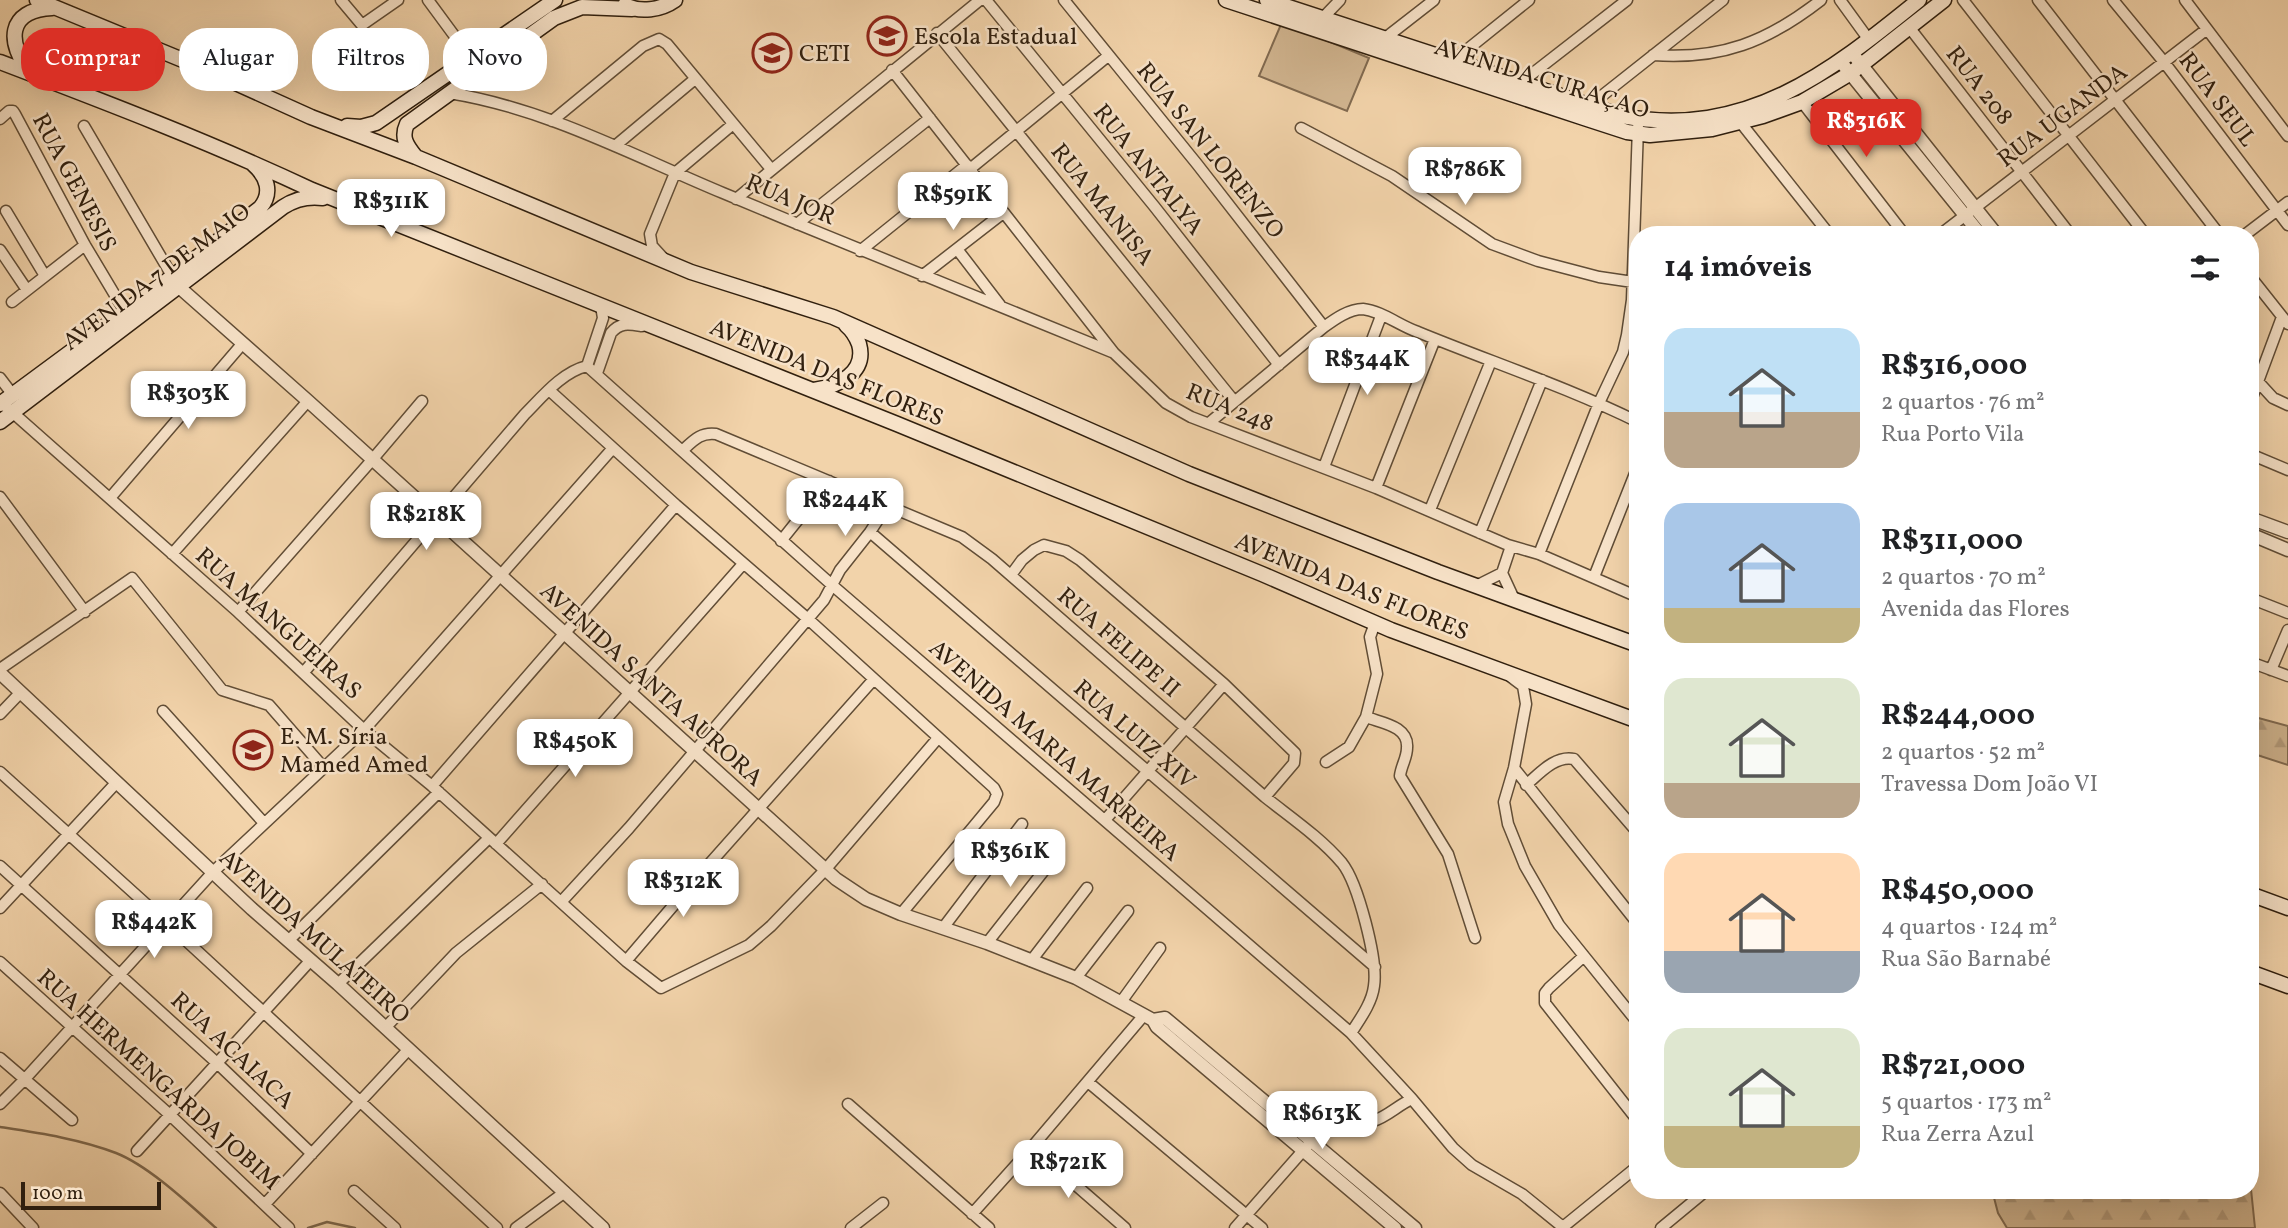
<!DOCTYPE html>
<html lang="pt">
<head>
<meta charset="utf-8">
<style>
	body { margin:0; font-family:Vollkorn,serif; background:#f6f6f6; color:#202124; height:100vh; display:flex; flex-direction:column; font-size:26px; white-space:nowrap }
	* { box-sizing:border-box; margin:0 }
	p { font-size:23px; color:#757577 }
	.icon { flex:none; width:38px; height:38px; fill:none; stroke:currentColor; stroke-width:2; stroke-linecap:round; stroke-linejoin:round }
	.map { position:relative; flex:1; overflow:hidden }
	.side { position:absolute; left:1629px; top:226px; width:630px; height:973px; display:flex; flex-direction:column; background:#fff; border-radius:28px; box-shadow:0 7px 28px #0002 }
	.side>* { flex:none }
	.guide { position:absolute; left:21px; top:28px; width:665px; height:63px; display:flex; gap:14px }
	.scale { position:absolute; left:21px; bottom:18px; width:140px; box-sizing:border-box; padding-left:7px; border:4px solid #31200f; border-top:0; font-size:19px; line-height:24px; white-space:nowrap; color:#31200f; -webkit-text-stroke:5px #f7e2c8; paint-order:stroke }
	.price { position:absolute; translate:-50% -60px; padding:0 16px; border-radius:14px; background:#fff; color:#222; font-size:23px; line-height:46px; filter:drop-shadow(0 2px 4px #0008) }
	.price::after { content:''; position:absolute; left:50%; top:42px; width:21px; height:16px; margin-left:-10px; background:inherit; clip-path:polygon(0 0,100% 0,50% 100%) }
	.price.selected { background:#d93025; color:#fff }
	ul { padding:0; list-style:none }
	li { display:flex; align-items:center; gap:21px; height:175px; padding:0 35px }
	li span { display:grid; place-items:center; flex:none; width:196px; height:140px; border-radius:21px; color:#555 }
	li>.icon { margin-inline-start:auto }
	span .icon { width:84px; height:84px; fill:#fffc; stroke-width:1 }
	li b { font-size:30px }
	h2 { display:flex; justify-content:space-between; align-items:center; height:84px; padding:0 35px; font-size:30px }
	.pill { padding:0 24px; border-radius:28px; background:#fff; box-shadow:0 7px 28px #0002; font-size:24px; line-height:63px }
	.pill.selected { background:#d93025; color:#fff }
	.map>svg:first-child { display:block }
	.green { fill:#d1b590; stroke:#816a50; stroke-width:2 }
	.forest { fill:url(#forest-firs); stroke:#816a50; stroke-width:2 }
	.lines { fill:none; stroke-linecap:round; stroke-linejoin:round }
	.stream { stroke:#7d674c; stroke-width:2.5 }
	.minor-casing { stroke:#614d36; stroke-width:13 }
	.tertiary-casing { stroke:#614d36; stroke-width:15 }
	.secondary-casing { stroke:#31200f; stroke-width:17 }
	.minor { stroke:#f7e2c8; stroke-width:10 }
	.tertiary { stroke:#f7e2c8; stroke-width:12 }
	.secondary { stroke:#f7e2c8; stroke-width:14 }
	.labels { text-anchor:middle; stroke-width:5; stroke-linejoin:round; paint-order:stroke }
	.poi-label { font-size:24px; fill:#31200f; stroke:#f7e2c8; text-anchor:start }
	.street-label { font-size:24px; fill:#31200f; stroke:#f7e2c8 }
</style>
</head>
<body>
<div class="map">
<svg width="2288" height="1228" viewBox="0 0 2288 1228">
	<defs>
		<pattern id="forest-firs" width="22" height="20" patternUnits="userSpaceOnUse" patternTransform="scale(1.75)"><rect width="22" height="20" fill="#d1b590"/><path d="M5 1l3.5 6h-7zM16 11l3.5 6h-7z" fill="#b49b7b"/></pattern>
	</defs>
	<rect width="100%" height="100%" fill="#f2d3aa"/>
	<filter id="stains"><feTurbulence type="fractalNoise" baseFrequency=".00286" numOctaves="4"/><feColorMatrix values="0 0 0 0 .2 0 0 0 0 .09 0 0 0 0 .02 0 0 0 .5 -.17"/></filter>
	<radialGradient id="worn" r=".72"><stop offset=".6" stop-color="#630" stop-opacity="0"/><stop offset="1" stop-color="#630" stop-opacity=".3"/></radialGradient>
	<!-- green -->
	<path class="green" d="M1282,22L1369,58L1347,111L1259,76Z"/>
	<!-- forest -->
	<path class="forest" d="M2251,716L2288,726V765L2251,753Z
		M2251,1189L2255,1228H2007L1998,1213L1992,1190Z"/>
	<g class="lines">
		<!-- stream -->
		<path class="stream" d="M0,1127C39,1133 80,1139 116,1153C149,1166 189,1204 216,1228
			M308,1228L327,1222L355,1228"/>
		<!-- minor casing -->
		<g class="minor-casing">
			<path id="minor" d="M341,0L362,25L398,0
				M428,0L470,57
				M986,0L1154,206L1279,365
				M1064,0L1197,164L1324,327
				M1840,0L1869,40
				M1963,0L2145,234
				M2038,0L2219,234
				M2113,0L2164,62L2288,225
				M2185,0L2288,136
				M1318,23L1340,0
				M1909,27L2070,234
				M937,33L1234,401
				M1384,39L1434,0
				M1653,55C1721,60 1767,42 1821,0
				M1453,61L1529,0
				M892,70L1114,353L1166,403L1191,417L1376,488L1508,545L1539,554L1638,597
				M1519,84L1627,0
				M449,93C545,108 634,156 723,193C852,247 982,298 1112,352
				M1802,102L1904,234
				M1589,106L1723,0
				M0,119L9,111H13L15,114L85,245L125,312
				M552,121L643,46L659,39L667,44L771,169
				M1741,123L1829,234
				M84,126L175,281
				M1301,128L1392,176L1492,244L1538,261L1599,277L1633,282
				M615,146L695,79
				M970,169L1108,56
				M736,199L980,0
				M6,211L45,276
				M797,224L930,118
				M1941,234L2207,29
				M2246,234L2288,202
				M957,249L1000,305
				M0,250L27,290
				M860,251L967,165
				M663,258L652,246L650,234L675,173L732,125
				M922,276L1003,213
				M2250,276L2288,324
				M12,302L85,245
				M587,366L603,318L601,306
				M597,373L611,333C620,322 629,324 642,326
				M2250,373L2273,398L2288,405
				M0,378L13,395
				M549,390L676,505L808,619L994,788L997,794L994,802L901,914
				M2,403L238,612L364,730L432,786L626,961L661,988L749,945L771,926L825,870L938,738
				M2250,403L2282,317
				M1209,423L1324,327C1335,319 1349,309 1363,309C1382,311 1400,326 1418,332C1491,362 1567,387 1638,422
				M682,451C693,441 700,432 716,434L962,537L992,559L1265,797C1290,817 1321,838 1342,863C1358,883 1378,960 1374,986C1372,1003 1360,1019 1351,1033
				M2250,454L2288,470
				M1324,467L1381,316
				M1376,488L1435,339
				M0,497L85,612
				M110,498L243,343
				M1430,510L1491,361
				M870,532L1375,967
				M1480,533L1542,380
				M781,541L829,481
				M1511,546L1502,573L1514,599
				M172,554L308,401
				M1539,554L1599,403L1623,352L1627,335L1632,300L1638,127
				M1011,575L1022,560L1034,550L1044,545L1066,551L1080,560L1224,684L1295,753L1294,763L1265,797
				M1594,577L1638,466
				M1476,586L1502,573
				M2250,598L2288,613
				M238,612L372,460L422,401
				M2250,662L2288,676
				M0,669L132,578L222,690L269,705L324,768
				M2271,670L2288,630
				M304,672L525,414C542,397 562,372 587,366L832,585L1351,1033L1412,1099L1453,1148L1472,1165L1522,1194L1564,1228
				M1511,677L1523,686L1526,704L1514,768L1504,802L1508,824L1525,866L1559,925L1638,1023
				M163,711L264,823
				M0,714L21,692
				M1366,717C1382,723 1409,726 1407,748C1407,758 1401,766 1400,776L1448,854L1475,938
				M1326,762L1349,747L1366,717L1377,674L1370,637L1375,623
				M1514,768L1638,924
				M0,772L167,923L497,1228
				M1526,785C1539,774 1555,755 1574,759L1638,833
				M432,786L676,505
				M1105,820L1224,684
				M496,844L743,564
				M0,866L217,1063L312,1154
				M562,901L629,828L824,600L840,570L870,532L887,506
				M0,908L117,782
				M943,928L1022,824
				M288,941L439,792
				M987,943L1057,854
				M1584,956L1549,988L1545,993V1003L1638,1121
				M626,961L696,879L874,679
				M1031,961L1087,888
				M0,962L170,1115L289,1228
				M1076,978L1128,911
				M338,984L489,838
				M1121,1002L1160,948
				M385,1028L456,953L542,884
				M0,1058L72,1120
				M1088,1082L1262,1228
				M0,1104L24,1080L213,872L364,730L613,448
				M848,1104L989,1228
				M1032,1147L1125,1228
				M137,1151L310,961
				M354,1191L395,1228
				M0,1193L33,1228
				M266,1203L408,1050
				M972,1214L1032,1147L1144,1015
				M1563,1227L1638,1166
				M516,1228L565,1192
				M851,1228L883,1203
				M1235,1228L1337,1112L1343,1109L1373,1121C1387,1117 1398,1105 1412,1099
				M1661,1228L1707,1190"/>
		</g>
		<!-- tertiary casing -->
		<g class="tertiary-casing">
			<path id="tertiary" d="M1852,53L1996,234
				M1841,62L1980,234
				M179,287L308,401L836,879L866,899L901,914L987,943L1076,978L1153,1020L1157,1027L1395,1228
				M2250,518L2288,532
				M2250,534L2288,550
				M0,673L252,909L338,984L603,1228
				M1153,1020L1165,1018L1415,1228"/>
		</g>
		<!-- secondary casing -->
		<g class="secondary-casing">
			<path id="secondary" d="M37,0L207,70L311,117L416,157L691,272L833,317L1189,474L1438,572L1638,645
				M1226,0L1584,118L1627,132L1650,135L1712,129L1763,116L1802,102L1851,73L1944,0
				M1267,0L1622,116C1746,139 1829,73 1919,0
				M625,5C640,13 661,10 675,0
				M0,62C105,102 210,142 312,190L897,424L1262,574L1391,630L1638,721
				M31,73C6,43 7,10 52,8
				M347,126L361,127L376,123L555,0
				M415,156C406,145 401,137 407,124L554,18L582,7L632,9
				M814,390C838,386 867,373 859,344C856,336 852,330 846,325
				M0,404L172,277L260,208C273,193 267,176 253,164
				M0,422L283,207C295,199 308,196 323,198
				M2250,894L2288,908
				M2250,972L2288,986"/>
		</g>
		<!-- minor -->
		<use href="#minor" class="minor"/>
		<!-- tertiary -->
		<use href="#tertiary" class="tertiary"/>
		<!-- secondary -->
		<use href="#secondary" class="secondary"/>
	</g>
	<!-- icons -->
	<defs>
		<g id="school-ring" transform="scale(2.0125)"><circle r="9.5" fill="#f7e2c8" stroke="#8f2418" stroke-width="1.5"/><path d="M0-5L7-2L0 1L-7-2ZM-4 1L0 2.5L4 1V4Q0 6-4 4Z" fill="#8f2418"/></g>
	</defs>
	<g fill-rule="evenodd">
		<use href="#school-ring" x="887" y="36"/>
		<use href="#school-ring" x="772" y="53"/>
		<use href="#school-ring" x="253" y="750"/>
	</g>
	<g class="labels">
		<!-- poi labels -->
		<g class="poi-label">
			<text x="914" y="44">Escola Estadual</text>
			<text x="799" y="61">CETI</text>
			<text x="280" y="744">E. M. Síria<tspan x="280" dy="28">Mamed Amed</tspan></text>
		</g>
		<!-- street labels -->
		<g class="street-label">
			<text transform="translate(1542 78) rotate(17)" y="8">AVENIDA CURAÇAO</text>
			<text transform="translate(1980 85) rotate(52)" y="8">RUA 208</text>
			<text transform="translate(2218 99) rotate(53)" y="8">RUA SEUL</text>
			<text transform="translate(2062 115) rotate(-37)" y="8">RUA UGANDA</text>
			<text transform="translate(1211 150) rotate(51)" y="8">RUA SAN LORENZO</text>
			<text transform="translate(1149 169) rotate(51)" y="8">RUA ANTALYA</text>
			<text transform="translate(75 182) rotate(62)" y="8">RUA GENESIS</text>
			<text transform="translate(791 199) rotate(23)" y="8">RUA JOR</text>
			<text transform="translate(1103 204) rotate(51)" y="8">RUA MANISA</text>
			<text transform="translate(156 276) rotate(-37)" y="8">AVENIDA 7 DE MAIO</text>
			<text transform="translate(827 372) rotate(22)" y="8">AVENIDA DAS FLORES</text>
			<text transform="translate(1230 407) rotate(22)" y="8">RUA 248</text>
			<text transform="translate(1352 586) rotate(22)" y="8">AVENIDA DAS FLORES</text>
			<text transform="translate(279 623) rotate(42)" y="8">RUA MANGUEIRAS</text>
			<text transform="translate(1119 642) rotate(41)" y="8">RUA FELIPE II</text>
			<text transform="translate(652 684) rotate(42)" y="8">AVENIDA SANTA AURORA</text>
			<text transform="translate(1135 734) rotate(41)" y="8">RUA LUIZ XIV</text>
			<text transform="translate(1055 750) rotate(41)" y="8">AVENIDA MARIA MARREIRA</text>
			<text transform="translate(315 936) rotate(42)" y="8">AVENIDA MULATEIRO</text>
			<text transform="translate(233 1050) rotate(43)" y="8">RUA ACAIACA</text>
			<text transform="translate(159 1079) rotate(42)" y="8">RUA HERMENGARDA JOBIM</text>
		</g>
	</g>
	<rect width="100%" height="100%" filter="url(#stains)"/>
	<rect width="100%" height="100%" fill="url(#worn)"/>
</svg>
<div class="scale">100 m</div>
<b class="price selected" style="left:1866px;top:159px">R$316K</b>
<b class="price" style="left:1465px;top:207px">R$786K</b>
<b class="price" style="left:953px;top:232px">R$591K</b>
<b class="price" style="left:391px;top:239px">R$311K</b>
<b class="price" style="left:1367px;top:397px">R$344K</b>
<b class="price" style="left:188px;top:431px">R$303K</b>
<b class="price" style="left:845px;top:538px">R$244K</b>
<b class="price" style="left:426px;top:552px">R$218K</b>
<b class="price" style="left:575px;top:779px">R$450K</b>
<b class="price" style="left:1010px;top:889px">R$361K</b>
<b class="price" style="left:683px;top:919px">R$312K</b>
<b class="price" style="left:154px;top:960px">R$442K</b>
<b class="price" style="left:1322px;top:1151px">R$613K</b>
<b class="price" style="left:1068px;top:1200px">R$721K</b>
<div class="guide">
<a class="pill selected">Comprar</a>
<a class="pill">Alugar</a>
<a class="pill">Filtros</a>
<a class="pill">Novo</a>
</div>
<section class="side">
<h2>14 imóveis<svg class="icon" aria-label="filters" viewBox="0 0 24 24"><path d="M4 7h16M4 17h16"/><circle cx="9" cy="7" r="2"/><circle cx="15" cy="17" r="2"/></svg></h2>
<ul>
<li><span style="background:linear-gradient(#bfe0f5 60%,#b9a48a 0)"><svg class="icon" aria-label="home" viewBox="0 0 24 24"><path d="M3 11l9-7 9 7M6 9v11h12V9"/></svg></span><div><b>R$316,000</b><p>2 quartos · 76 m²</p><p>Rua Porto Vila</p></div></li>
<li><span style="background:linear-gradient(#a9c7e8 75%,#c2b280 0)"><svg class="icon" aria-label="home" viewBox="0 0 24 24"><path d="M3 11l9-7 9 7M6 9v11h12V9"/></svg></span><div><b>R$311,000</b><p>2 quartos · 70 m²</p><p>Avenida das Flores</p></div></li>
<li><span style="background:linear-gradient(#dfe7d0 75%,#b9a48a 0)"><svg class="icon" aria-label="home" viewBox="0 0 24 24"><path d="M3 11l9-7 9 7M6 9v11h12V9"/></svg></span><div><b>R$244,000</b><p>2 quartos · 52 m²</p><p>Travessa Dom João VI</p></div></li>
<li><span style="background:linear-gradient(#ffd9b3 70%,#9aa5b1 0)"><svg class="icon" aria-label="home" viewBox="0 0 24 24"><path d="M3 11l9-7 9 7M6 9v11h12V9"/></svg></span><div><b>R$450,000</b><p>4 quartos · 124 m²</p><p>Rua São Barnabé</p></div></li>
<li><span style="background:linear-gradient(#dfe7d0 70%,#c2b280 0)"><svg class="icon" aria-label="home" viewBox="0 0 24 24"><path d="M3 11l9-7 9 7M6 9v11h12V9"/></svg></span><div><b>R$721,000</b><p>5 quartos · 173 m²</p><p>Rua Zerra Azul</p></div></li>
</ul>
</section>
</div>
</body>
</html>
